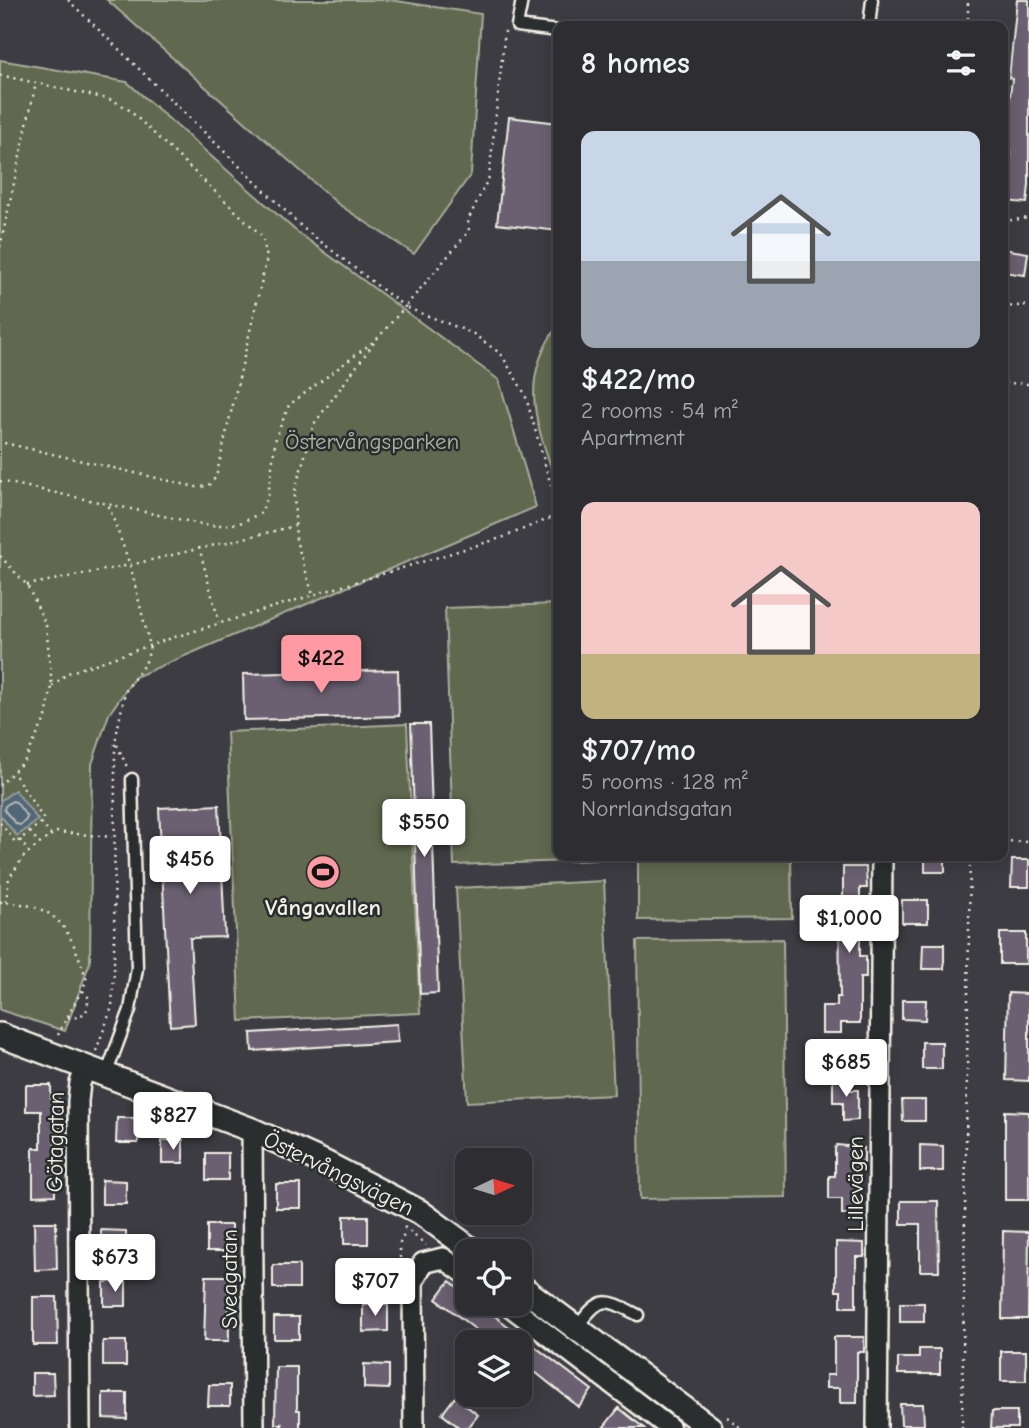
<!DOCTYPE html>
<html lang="en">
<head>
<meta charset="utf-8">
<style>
	body { margin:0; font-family:"Comic Neue",sans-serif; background:#36353a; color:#f1f3f6; height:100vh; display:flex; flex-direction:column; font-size:26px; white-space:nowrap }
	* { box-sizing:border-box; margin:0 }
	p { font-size:23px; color:#a7a8ac }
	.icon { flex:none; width:38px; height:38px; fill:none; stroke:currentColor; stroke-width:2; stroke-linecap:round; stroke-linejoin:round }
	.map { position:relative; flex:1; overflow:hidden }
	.side { position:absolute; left:553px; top:21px; width:455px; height:840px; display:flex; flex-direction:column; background:#2e2d32; border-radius:14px; box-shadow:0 4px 18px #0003,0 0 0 2px #49494d }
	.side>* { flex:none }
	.needle { width:46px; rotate:86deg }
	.controls { position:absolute; left:455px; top:1148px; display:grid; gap:14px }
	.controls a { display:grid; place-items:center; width:77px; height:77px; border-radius:14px; background:#2e2d32; box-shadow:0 4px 18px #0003,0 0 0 2px #49494d; font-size:35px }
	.price { position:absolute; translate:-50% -60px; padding:0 16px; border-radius:7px; background:#fff; color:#222; font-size:23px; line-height:46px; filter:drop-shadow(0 2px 4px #0008) }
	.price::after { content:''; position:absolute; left:50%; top:42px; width:21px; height:16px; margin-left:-10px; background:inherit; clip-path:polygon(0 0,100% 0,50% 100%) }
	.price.active { background:#ff9aa2; color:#111 }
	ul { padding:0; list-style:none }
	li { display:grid; align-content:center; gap:14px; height:371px; padding:0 28px }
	li span { display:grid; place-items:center; height:217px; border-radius:14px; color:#555 }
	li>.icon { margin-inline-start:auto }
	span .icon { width:126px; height:126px; fill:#fffc; stroke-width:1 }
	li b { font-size:30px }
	h2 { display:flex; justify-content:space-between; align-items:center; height:84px; padding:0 28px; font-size:30px }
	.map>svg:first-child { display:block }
	.green { fill:#61694f; stroke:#aaad9c; stroke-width:2 }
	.water { fill:#526675; stroke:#939ea3; stroke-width:2 }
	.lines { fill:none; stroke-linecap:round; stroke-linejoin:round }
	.shore { stroke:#b3b9ba; stroke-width:2 }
	.building { fill:#6a6071; stroke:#f4f1e8; stroke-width:2 }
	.service-casing { stroke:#f4f1e8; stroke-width:15 }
	.minor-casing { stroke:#f4f1e8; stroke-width:24 }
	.tertiary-casing { stroke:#f4f1e8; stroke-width:28 }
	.path { stroke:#f4f1e8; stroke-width:2.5; stroke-dasharray:2 5; stroke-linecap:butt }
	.service { stroke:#2a2d2e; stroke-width:10 }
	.minor { stroke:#2a2d2e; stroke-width:19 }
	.tertiary { stroke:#2a2d2e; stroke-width:23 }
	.labels { text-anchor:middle; stroke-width:5; stroke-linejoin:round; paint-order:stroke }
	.park-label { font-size:23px; fill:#b2b4a3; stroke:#2a2d2e }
	.poi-label { font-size:23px; font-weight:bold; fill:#f4f1e8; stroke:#2a2d2e }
	.street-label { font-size:23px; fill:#f4f1e8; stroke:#2a2d2e }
</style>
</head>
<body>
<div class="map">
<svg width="1029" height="1428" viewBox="0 0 1029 1428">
	<rect width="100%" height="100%" fill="#3d3c42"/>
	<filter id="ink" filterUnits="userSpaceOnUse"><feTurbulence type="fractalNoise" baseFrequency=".0143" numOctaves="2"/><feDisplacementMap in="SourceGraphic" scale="14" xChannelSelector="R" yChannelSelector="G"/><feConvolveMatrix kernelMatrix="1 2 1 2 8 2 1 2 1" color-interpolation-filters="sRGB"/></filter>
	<g filter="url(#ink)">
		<!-- green -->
		<path class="green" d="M107,0H390L481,14L471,174L414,254L338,204Z
			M0,60L127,82L296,231L499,380L536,507L135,677L109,714L92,764L90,962L65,1031L0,1010Z
			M558,325V487C538,427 516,383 558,325Z
			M558,604V856H596V860L454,865L445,608Z
			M407,724L420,1013L240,1021L227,732Z
			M638,856H791L792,918L638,920Z
			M604,881L614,1095L467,1102L456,888Z
			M783,939L786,1197L640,1199L637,941Z"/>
		<!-- water -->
		<path class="water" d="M15,790L38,820L17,836L0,815V801Z"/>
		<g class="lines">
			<!-- shore -->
			<path class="shore" d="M12,801L16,802L27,817L26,820L20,825L16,824L4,810L5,806Z"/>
		</g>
		<!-- building -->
		<path class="building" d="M1017,0H1029V185L1027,203L1005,201L1011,152L1008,151L1011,115H1008L1012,79L1009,78Z
			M509,117L558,123V231L497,224Z
			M1003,249L1028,253L1025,275L1003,272Z
			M398,670L399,716L244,720L243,674Z
			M411,724H429L438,993L420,994Z
			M219,805L225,937L190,938L195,1024L170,1026L159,808Z
			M925,856H945V872H925Z
			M1012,860H1029V887H1011Z
			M843,867H866L867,888H860V956H866V978H860V1023H841V1033H822V1006H837V997H840L839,907H843Z
			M902,900H928V923H902Z
			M1000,933H1026V964H1000Z
			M923,944H944V969H922Z
			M1008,993L1029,994V1081L1006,1080Z
			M902,1000H926L925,1020L902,1019Z
			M397,1024L398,1042L252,1051L251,1033Z
			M922,1042H942V1069H922Z
			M833,1079H849V1090H858V1120L843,1121V1102H833Z
			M26,1085H51V1099H59L60,1127H55V1195L33,1196V1148H41V1111H26Z
			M902,1100H925V1121H903Z
			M1005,1111L1029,1112V1200H1005Z
			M117,1118H138V1143H116Z
			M162,1140H183V1163H162Z
			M837,1145L864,1148V1163H857L858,1215H842V1199H829V1176H835V1148Z
			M920,1145L943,1146V1171H920Z
			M206,1153H228V1180H206Z
			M102,1180L126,1181V1204H102Z
			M276,1184H301V1208H276Z
			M901,1201H938L939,1271H920V1224H901Z
			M344,1216H368V1244H344Z
			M34,1222H56L57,1269L35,1270Z
			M207,1225H231V1251H207Z
			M101,1230L126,1231V1254H101Z
			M1003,1231L1029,1232L1028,1319H1002Z
			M836,1242L864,1243V1257H856V1307H841V1291H836Z
			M273,1265H299V1288H273Z
			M206,1276H228L229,1341H204Z
			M450,1281L467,1295V1304H479L592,1390L579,1407L520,1360V1342H492L436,1299Z
			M104,1282H126V1306H104Z
			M33,1297H57L58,1345H33Z
			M900,1303H924V1322H900Z
			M363,1304H388V1331L363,1332Z
			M274,1317H299V1339H274Z
			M834,1337H864V1352H857V1403H840V1388H826V1375H834Z
			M103,1341H126V1366H103Z
			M919,1349H940V1374H898V1358H919Z
			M1001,1351H1026V1381H1001Z
			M364,1364L389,1365V1389L364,1388Z
			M276,1367H297V1410H300V1428H282V1424H275Z
			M32,1373H53L54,1395L32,1396Z
			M209,1385H230V1406H208Z
			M103,1393H127V1419L103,1418Z
			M455,1397L478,1415L468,1428H460L442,1414Z
			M900,1404H923L924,1425H901Z
			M619,1408L644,1428H603Z
			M992,1411H1017V1428H991Z"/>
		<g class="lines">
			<!-- service casing -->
			<g class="service-casing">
				<path id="service" d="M522,0L517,26L558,31
					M869,26L872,0
					M106,1075L130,1010L137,968L132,779
					M576,1328C602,1295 603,1297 638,1315"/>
			</g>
			<!-- minor casing -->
			<g class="minor-casing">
				<path id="minor" d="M252,1130L254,1428
					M507,1304L670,1428
					M80,1428L78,1101L80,1083L86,1068
					M414,1428L413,1282L423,1263L443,1258L467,1275
					M877,1428L882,856"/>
			</g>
			<!-- tertiary casing -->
			<g class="tertiary-casing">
				<path id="tertiary" d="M0,1035L252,1130L323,1162L420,1212L473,1251
					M520,1286L710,1428"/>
			</g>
			<!-- path -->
			<path class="path" d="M68,0L303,228L405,307L376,340L314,424L294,494L296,540L313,595
				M968,26V0
				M505,31L489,177L468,220L469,231L405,307L472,333L501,354L525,394L558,510
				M0,75L112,100L127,108L262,236L267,258L216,477L208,486L196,487L0,442
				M1003,221L1029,218
				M0,247L36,83
				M1003,307L1029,305
				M1003,377L1005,383L1006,497L1003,517
				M1005,383L1029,384
				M0,481L210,526L240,523L261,513L268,496L276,437L289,405L373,342
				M199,547L219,622
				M0,556L27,585L46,625L52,686L46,717L25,760L0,785
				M27,585L130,565L295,526
				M52,686L68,673L175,637L504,537L558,515
				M117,745L127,767
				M0,823L16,843L44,820L13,772
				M41,823L51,835
				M30,832L39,843
				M20,840L28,851
				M1003,841L1029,842
				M0,902C60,904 69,928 87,980L58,1035
				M6,902L9,878L25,855L55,832L112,837
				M68,1017L74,1018L86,1013L89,998L82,990
				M96,1051L112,1007L114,968L115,742L125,692L147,660L150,646L130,565L108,504
				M404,1227L426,1245
				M400,1265V1243L406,1231
				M727,1417L741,1428
				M962,1428L970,856"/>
			<!-- service -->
			<use href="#service" class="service"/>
			<!-- minor -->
			<use href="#minor" class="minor"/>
			<!-- tertiary -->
			<use href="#tertiary" class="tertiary"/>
		</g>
	</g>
	<!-- icons -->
	<defs>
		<g id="stadium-disc" transform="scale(1.75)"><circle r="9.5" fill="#ff9aa2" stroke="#2a2d2e"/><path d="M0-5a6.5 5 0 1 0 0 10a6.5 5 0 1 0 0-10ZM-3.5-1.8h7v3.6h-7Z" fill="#111"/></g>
	</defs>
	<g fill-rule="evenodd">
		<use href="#stadium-disc" x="323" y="872"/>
	</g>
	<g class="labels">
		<!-- park labels -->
		<g class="park-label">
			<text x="372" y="449">Östervångsparken</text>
		</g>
		<!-- poi labels -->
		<g class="poi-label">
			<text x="323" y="915">Vångavallen</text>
		</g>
		<!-- street labels -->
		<g class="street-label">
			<text transform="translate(55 1142) rotate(-89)" y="8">Götagatan</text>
			<text transform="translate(339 1173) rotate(26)" y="8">Östervångsvägen</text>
			<text transform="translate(855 1184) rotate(-90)" y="8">Lillevägen</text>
			<text transform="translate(229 1279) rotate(-90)" y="8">Sveagatan</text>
		</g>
	</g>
</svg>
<div class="controls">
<a><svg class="needle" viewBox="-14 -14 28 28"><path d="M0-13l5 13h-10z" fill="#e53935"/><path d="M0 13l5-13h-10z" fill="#a7a8ac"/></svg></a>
<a><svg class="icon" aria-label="locate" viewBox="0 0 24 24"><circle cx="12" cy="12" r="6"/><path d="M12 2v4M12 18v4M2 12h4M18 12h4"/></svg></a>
<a><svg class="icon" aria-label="layers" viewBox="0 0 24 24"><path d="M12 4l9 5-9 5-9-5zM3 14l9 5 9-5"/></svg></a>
</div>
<b class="price active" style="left:321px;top:695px">$422</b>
<b class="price" style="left:424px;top:859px">$550</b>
<b class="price" style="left:190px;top:896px">$456</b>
<b class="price" style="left:849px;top:955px">$1,000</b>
<b class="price" style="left:846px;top:1099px">$685</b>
<b class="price" style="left:173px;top:1152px">$827</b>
<b class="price" style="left:115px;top:1294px">$673</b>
<b class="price" style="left:375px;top:1318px">$707</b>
<section class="side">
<h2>8 homes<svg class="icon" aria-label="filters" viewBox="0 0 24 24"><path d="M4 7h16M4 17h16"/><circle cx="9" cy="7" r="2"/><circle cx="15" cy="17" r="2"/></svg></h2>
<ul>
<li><span style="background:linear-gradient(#c9d6e8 60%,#9aa5b1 0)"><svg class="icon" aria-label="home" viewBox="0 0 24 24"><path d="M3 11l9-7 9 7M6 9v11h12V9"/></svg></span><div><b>$422/mo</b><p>2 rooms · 54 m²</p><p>Apartment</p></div></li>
<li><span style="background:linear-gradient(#f6c9c9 70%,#c2b280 0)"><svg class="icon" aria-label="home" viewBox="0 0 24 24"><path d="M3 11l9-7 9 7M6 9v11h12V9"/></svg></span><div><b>$707/mo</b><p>5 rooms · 128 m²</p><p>Norrlandsgatan</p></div></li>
</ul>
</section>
</div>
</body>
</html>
